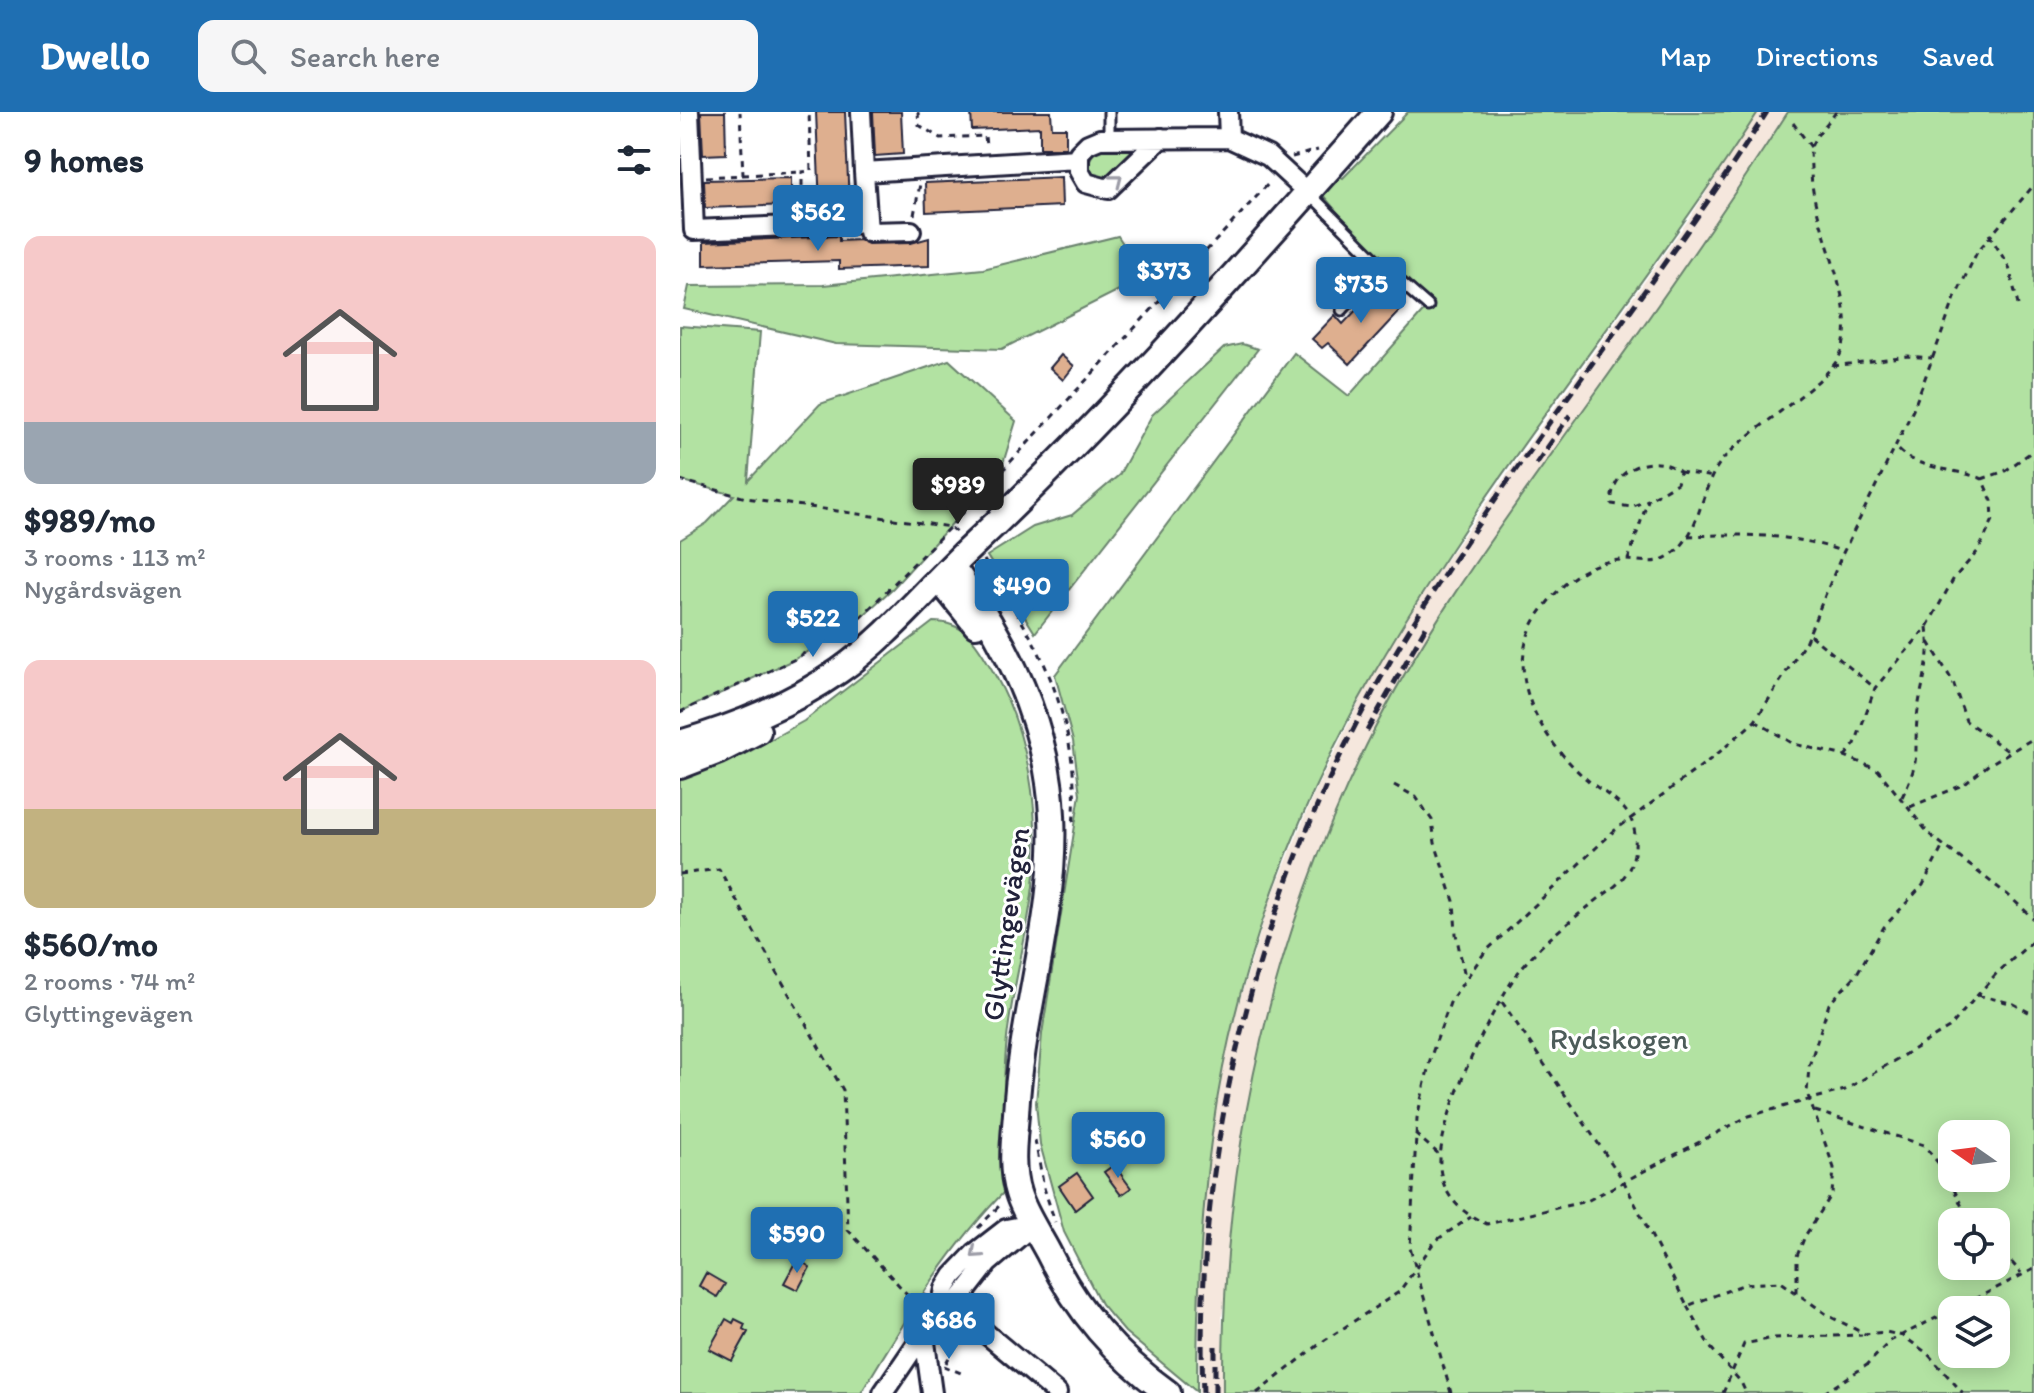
<!DOCTYPE html>
<html lang="en">
<head>
<meta charset="utf-8">
<style>
	body { margin:0; font-family:Itim,sans-serif; background:#f6f6f7; color:#1f2937; height:100vh; display:flex; flex-direction:column; font-size:30px; white-space:nowrap }
	* { box-sizing:border-box; margin:0 }
	p { font-size:26px; color:#747a83 }
	.icon { flex:none; width:44px; height:44px; fill:none; stroke:currentColor; stroke-width:2; stroke-linecap:round; stroke-linejoin:round }
	.map { position:relative; flex:1; overflow:hidden }
	.sheet { display:flex; flex-direction:column; background:#fff; width:680px }
	.sheet>* { flex:none }
	.needle { width:52px; rotate:284deg }
	.controls { position:absolute; left:1258px; top:1008px; display:grid; gap:16px }
	.controls a { display:grid; place-items:center; width:72px; height:72px; border-radius:16px; background:#fff; box-shadow:0 4px 20px #0003; font-size:40px }
	.price { position:absolute; translate:-50% -68px; padding:0 18px; border-radius:8px; background:#1f6fb2; color:#fff; font-size:26px; line-height:52px; filter:drop-shadow(0 2px 4px #0008) }
	.price::after { content:''; position:absolute; left:50%; top:48px; width:24px; height:18px; margin-left:-12px; background:inherit; clip-path:polygon(0 0,100% 0,50% 100%) }
	.price.active { background:#222; color:#fff }
	ul { padding:0; list-style:none }
	li { display:grid; align-content:center; gap:16px; height:424px; padding:0 24px }
	li span { display:grid; place-items:center; height:248px; border-radius:16px; color:#555 }
	li>.icon { margin-inline-start:auto }
	span .icon { width:144px; height:144px; fill:#fffc; stroke-width:1 }
	li b { font-size:34px }
	h2 { display:flex; justify-content:space-between; align-items:center; height:96px; padding:0 24px; font-size:34px }
	header { display:flex; align-items:center; gap:48px; box-sizing:border-box; height:112px; padding:0 40px; background:#1f6fb2; color:#fff }
	header strong { font-size:38px }
	nav { display:flex; gap:44px; margin-inline-start:auto; font-size:28px }
	.search { width:560px; height:72px; background:#f6f6f7; display:flex; align-items:center; gap:20px; box-sizing:border-box; padding:0 28px; border-radius:16px; color:#747a83; font-size:30px }
	main { display:flex; flex:1; min-height:0 }
	.map>svg:first-child { display:block }
	.built { fill:#f5e7dd }
	.green { fill:#b2e2a2; stroke:#6a826e; stroke-width:2; fill-rule:evenodd }
	.building { fill:#deaf8f; stroke:#22223b; stroke-width:2 }
	.lines { fill:none; stroke-linecap:round; stroke-linejoin:round }
	.service-casing { stroke:#22223b; stroke-width:15 }
	.minor-casing { stroke:#22223b; stroke-width:24 }
	.tertiary-casing { stroke:#22223b; stroke-width:30 }
	.path { stroke:#22223b; stroke-width:3; stroke-dasharray:6 6; stroke-linecap:butt }
	.service { stroke:#fff; stroke-width:9 }
	.minor { stroke:#fff; stroke-width:18 }
	.tertiary { stroke:#fff; stroke-width:24 }
	.rail { stroke:#22223b; stroke-width:5; stroke-dasharray:12 6; stroke-linecap:butt }
	.oneway { stroke:#9c9ca7 }
	.labels { text-anchor:middle; stroke-width:6; stroke-linejoin:round; paint-order:stroke }
	.street-label { font-size:30px; fill:#22223b; stroke:#fff }
	.park-label { font-size:30px; fill:#4d5c5a; stroke:#fff }
</style>
</head>
<body>
<header>
<strong>Dwello</strong>
<div class="search"><svg class="icon" aria-label="search" viewBox="0 0 24 24"><circle cx="10" cy="10" r="6"/><path d="M15 15l6 6"/></svg>Search here</div>
<nav><a>Map</a><a>Directions</a><a>Saved</a></nav>
</header>
<main>
<section class="sheet">
<h2>9 homes<svg class="icon" aria-label="filters" viewBox="0 0 24 24"><path d="M4 7h16M4 17h16"/><circle cx="9" cy="7" r="2"/><circle cx="15" cy="17" r="2"/></svg></h2>
<ul>
<li><span style="background:linear-gradient(#f6c9c9 75%,#9aa5b1 0)"><svg class="icon" aria-label="home" viewBox="0 0 24 24"><path d="M3 11l9-7 9 7M6 9v11h12V9"/></svg></span><div><b>$989/mo</b><p>3 rooms · 113 m²</p><p>Nygårdsvägen</p></div></li>
<li><span style="background:linear-gradient(#f6c9c9 60%,#c2b280 0)"><svg class="icon" aria-label="home" viewBox="0 0 24 24"><path d="M3 11l9-7 9 7M6 9v11h12V9"/></svg></span><div><b>$560/mo</b><p>2 rooms · 74 m²</p><p>Glyttingevägen</p></div></li>
</ul>
</section>
<div class="map">
<svg width="1354" height="1281" viewBox="0 0 1354 1281">
	<rect width="100%" height="100%" fill="#fff"/>
	<filter id="ink" filterUnits="userSpaceOnUse"><feTurbulence type="fractalNoise" baseFrequency=".0125" numOctaves="2"/><feDisplacementMap in="SourceGraphic" scale="16" xChannelSelector="R" yChannelSelector="G"/><feConvolveMatrix kernelMatrix="1 2 1 2 8 2 1 2 1" color-interpolation-filters="sRGB"/></filter>
	<g filter="url(#ink)">
		<!-- built -->
		<path class="built" d="M1078,0H1108L982,189L798,445L687,632L652,710L611,820L542,1203L543,1281H519L520,1127L533,1013L551,917L589,792L634,682L692,564L756,462L1009,107Z"/>
		<!-- green -->
		<path class="green" d="M728,0H1078C955,191 806,366 693,563C616,696 554,862 533,1015C520,1103 517,1191 517,1280L445,1220L421,1192L384,1120L360,1032L356,991L362,922L400,682L393,629L375,563L614,241L669,284L748,194L702,154L642,82L658,63L663,66Z
			M1108,0H1354V1281H543C541,1054 586,839 686,634C743,518 821,413 896,308C969,207 1040,105 1108,0ZM1272,1022H1316V1066H1272ZM1272,1110H1316V1154H1272ZM1272,1198H1316V1242H1272Z
			M458,34L433,63L426,66L412,62L408,55L414,37Z
			M438,124L465,165L322,237L156,232L4,197L9,174L143,173L303,157Z
			M0,214L80,220L68,369L140,292L269,248L336,309L321,358L213,476L175,511L113,548L0,600V428L27,411L54,383L0,368Z
			M562,232L578,237L355,521L307,444L353,415L392,403L439,363L472,303L544,236Z
			M253,510C285,510 296,530 311,556C349,618 361,701 353,774C347,828 330,882 326,937C322,983 325,1031 327,1077C267,1137 225,1209 181,1281H0V663L63,643L124,609Z"/>
		<!-- building -->
		<path class="building" d="M21,0H45L46,42L23,43Z
			M136,0H165L169,92L140,94Z
			M193,0H221L223,42L195,44Z
			M291,0H371L372,16H386V36H360V15L292,18Z
			M381,65L382,94L246,100L245,71Z
			M111,66V93L25,96L24,68Z
			M159,124V129L180,128L188,132L231,131L249,126V154L159,157V149L24,153V130Z
			M702,171L725,193L670,252L648,231L642,236L632,227L655,203L663,212Z
			M381,243L394,254L383,268L370,256Z
			M434,1053L451,1076L441,1083L424,1060Z
			M397,1061L413,1084L395,1098L379,1074Z
			M117,1147L130,1155L118,1178L104,1171Z
			M26,1161L45,1172L37,1185L19,1174Z
			M46,1207L53,1211L55,1207L65,1212L63,1217L68,1220L52,1249L29,1237Z"/>
		<g class="lines">
			<!-- service casing -->
			<g class="service-casing">
				<path id="service" d="M429,0V27
					M628,80L702,154L662,198
					M702,154L748,194"/>
			</g>
			<!-- minor casing -->
			<g class="minor-casing">
				<path id="minor" d="M9,0L14,118L187,111
					M181,0L184,60
					M548,0L549,26
					M481,26L428,77L406,71L399,59V41L408,32L420,27L549,26L588,44L627,80
					M231,119L188,120L184,60L398,47
					M261,1196L303,1219L377,1281
					M261,1196L279,1188L308,1151L353,1113
					M244,1223L252,1281
					M203,1281L261,1196L265,1177L273,1164L295,1141L326,1117L354,1112"/>
			</g>
			<!-- tertiary casing -->
			<g class="tertiary-casing">
				<path id="tertiary" d="M264,462L279,464C330,535 368,614 372,703C377,803 341,902 336,1002C334,1028 330,1056 338,1081C344,1101 358,1121 368,1140C397,1199 435,1243 488,1281
					M264,462L267,477L296,513
					M0,631C57,614 110,593 159,559C209,524 248,475 292,434C435,299 568,148 699,0
					M0,654L39,639L78,619"/>
			</g>
			<!-- path -->
			<path class="path" d="M238,0L239,13L260,26L305,24L306,35
				M1156,0C1149,10 1135,23 1131,35C1129,40 1131,50 1131,56C1130,113 1182,193 1160,243C1148,271 1069,318 1043,347C1017,377 1023,431 981,448C971,452 956,448 946,448C908,447 879,473 859,502C820,559 860,625 904,665C917,677 938,687 948,702C958,717 957,741 949,757C940,773 928,779 913,791C889,810 858,834 840,858C812,894 751,1018 761,1062C766,1088 784,1102 807,1112L907,1089L1069,1004L1165,978L1269,916L1315,863L1354,828
				M1113,11L1131,35
				M612,45L638,38
				M63,63L122,60
				M26,65L63,63L60,0
				M122,98V60L131,59L129,0
				M234,103L240,72
				M1309,122L1329,155L1338,193
				M508,159L529,160
				M1153,254L1228,244L1252,246
				M1000,360L1034,365
				M1302,367L1325,359L1354,338
				M0,368L66,386L270,415L276,420
				M1008,424C1063,422 1112,421 1164,440
				M304,448C318,473 335,497 349,522C380,575 400,651 393,712
				M948,448L968,388L951,395L932,392C928,356 976,339 1000,360L997,371L968,388
				M1130,523L1195,576
				M1249,530L1273,570L1286,609L1328,639
				M0,600L113,548L175,511L270,415L591,69
				M1075,609L1114,632L1165,644L1198,658L1249,722L1328,783L1354,807
				M1165,644L1175,632L1195,576L1247,515L1274,466L1298,439L1313,408L1312,389L1302,367C1277,356 1234,358 1216,335
				M714,673L736,685L752,708L755,731L774,789L776,822L785,865
				M1222,685C1241,646 1234,646 1237,607C1240,571 1252,555 1247,515
				M1230,695L1285,672L1308,653L1354,626
				M0,762L39,757L163,978L168,1118L238,1194
				M1298,883L1334,892L1354,903
				M822,890L943,1068L1007,1194L1065,1172L1101,1170L1149,1204L1185,1222L1206,1220L1223,1224L1247,1241L1283,1281
				M1135,999L1244,1033L1267,1062L1283,1097L1295,1110
				M735,1022L760,1043
				M355,1028L364,1076L375,1110
				M298,1116L320,1093
				M1316,1132L1341,1161
				M1117,1180V1144L1125,1124L1152,1082L1154,1056L1127,981L1129,954L1149,892L1176,863L1204,815L1243,773L1263,734
				M1007,1194L1030,1235L1061,1270L1066,1281
				M238,1196L246,1182
				M1273,1198L1354,1157
				M266,1251L279,1227L267,1220
				M264,1254L286,1263
				M577,1281L645,1228L719,1180L755,1129L791,1105
				M771,1281L730,1136L737,1006L751,944L771,888L805,840L934,719L1036,643L1075,609L1126,529L1161,445L1233,298L1275,186L1297,140L1354,73
				M1043,1281L1064,1232L1093,1226L1182,1223
				M1144,1281L1187,1253L1210,1229L1272,1198"/>
			<!-- service -->
			<use href="#service" class="service"/>
			<!-- minor -->
			<use href="#minor" class="minor"/>
			<!-- tertiary -->
			<use href="#tertiary" class="tertiary"/>
			<!-- rail -->
			<path class="rail" d="M856,352L890,303
				M687,619L748,511
				M535,1234V1281
				M523,1281C513,1022 587,754 720,533C832,348 971,182 1087,0"/>
		</g>
		<!-- one-way arrows -->
		<defs><path id="oneway-chevron" d="M-2-3.5L2.5 0L-2 3.5" fill="none" stroke-width="1.6" stroke-linecap="round" stroke-linejoin="round" transform="scale(2)"/></defs>
		<g class="oneway">
			<use href="#oneway-chevron" transform="translate(437 68) rotate(-38)"/>
			<use href="#oneway-chevron" transform="translate(296 1141) rotate(139)"/>
		</g>
	</g>
	<g class="labels">
		<!-- street labels -->
		<g class="street-label">
			<text transform="translate(326 812) rotate(-82)" y="10">Glyttingevägen</text>
		</g>
		<!-- park labels -->
		<g class="park-label">
			<text x="939" y="937">Rydskogen</text>
		</g>
	</g>
</svg>
<div class="controls">
<a><svg class="needle" viewBox="-14 -14 28 28"><path d="M0-13l5 13h-10z" fill="#e53935"/><path d="M0 13l5-13h-10z" fill="#747a83"/></svg></a>
<a><svg class="icon" aria-label="locate" viewBox="0 0 24 24"><circle cx="12" cy="12" r="6"/><path d="M12 2v4M12 18v4M2 12h4M18 12h4"/></svg></a>
<a><svg class="icon" aria-label="layers" viewBox="0 0 24 24"><path d="M12 4l9 5-9 5-9-5zM3 14l9 5 9-5"/></svg></a>
</div>
<b class="price" style="left:138px;top:141px">$562</b>
<b class="price" style="left:484px;top:200px">$373</b>
<b class="price" style="left:681px;top:213px">$735</b>
<b class="price active" style="left:278px;top:414px">$989</b>
<b class="price" style="left:342px;top:515px">$490</b>
<b class="price" style="left:133px;top:547px">$522</b>
<b class="price" style="left:438px;top:1068px">$560</b>
<b class="price" style="left:117px;top:1163px">$590</b>
<b class="price" style="left:269px;top:1249px">$686</b>
</div>
</main>
</body>
</html>
